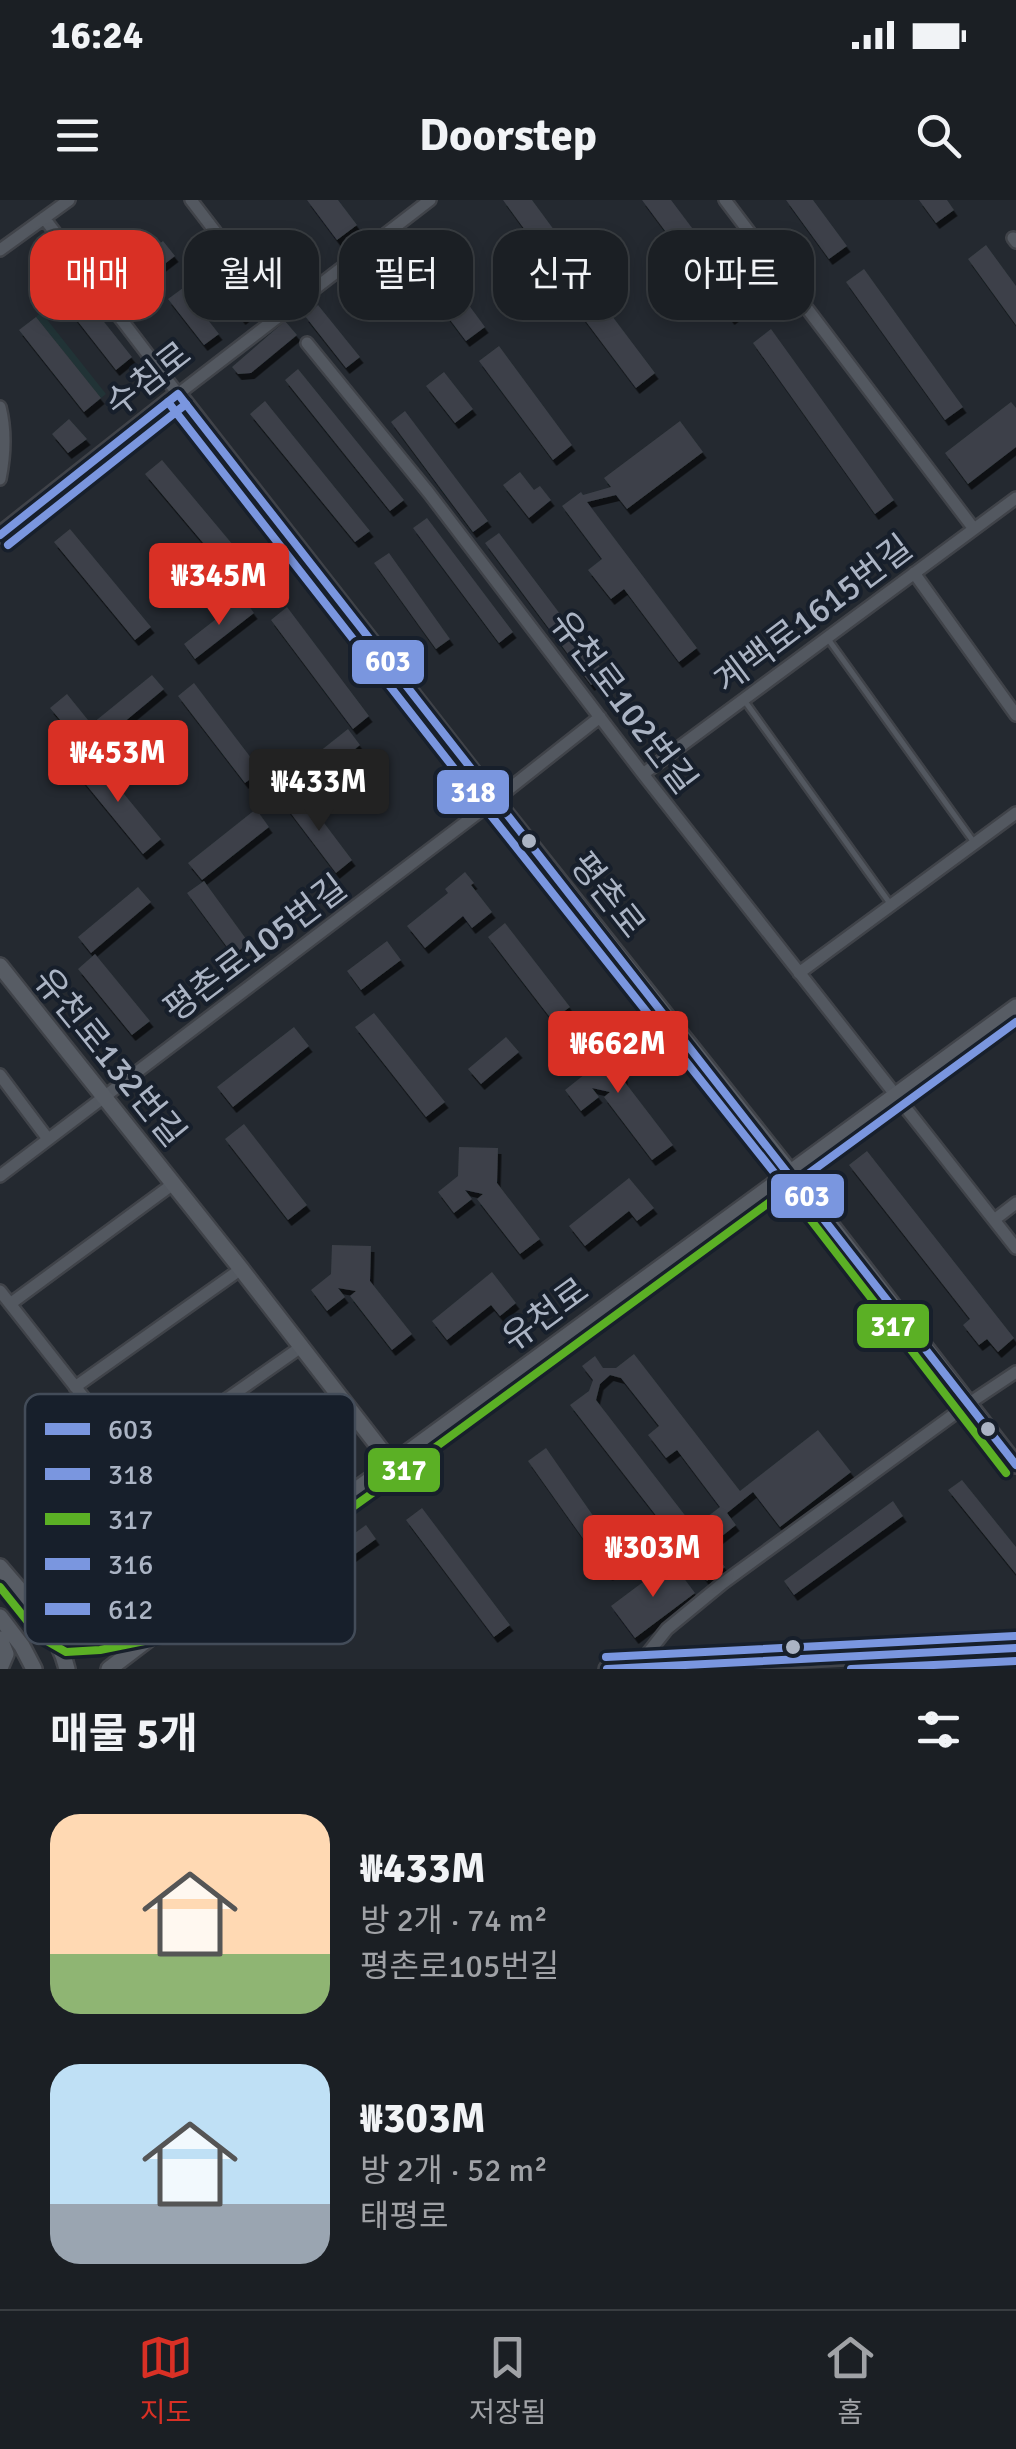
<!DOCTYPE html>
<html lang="ko">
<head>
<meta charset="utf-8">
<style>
	body { margin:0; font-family:Signika,"Noto Sans KR",sans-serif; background:#282c31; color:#f1f3f6; height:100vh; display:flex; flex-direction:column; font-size:38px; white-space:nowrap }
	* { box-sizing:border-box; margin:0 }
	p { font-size:32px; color:#a0a2a6 }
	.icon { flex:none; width:55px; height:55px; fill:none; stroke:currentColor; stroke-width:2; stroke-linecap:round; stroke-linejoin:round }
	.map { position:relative; height:1469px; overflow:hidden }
	.drawer { display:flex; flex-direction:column; background:#1b1f24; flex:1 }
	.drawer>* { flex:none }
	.hud { position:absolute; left:30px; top:30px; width:958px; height:90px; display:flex; gap:20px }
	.price { position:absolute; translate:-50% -85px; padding:0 22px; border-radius:10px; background:#d93025; color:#fff; font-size:32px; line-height:65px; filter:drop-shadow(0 2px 5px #0008) }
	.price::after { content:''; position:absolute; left:50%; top:60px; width:30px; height:22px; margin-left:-15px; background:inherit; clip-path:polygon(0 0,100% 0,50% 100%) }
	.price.selected { background:#222; color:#fff }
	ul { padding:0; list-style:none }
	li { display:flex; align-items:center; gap:30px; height:250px; padding:0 50px }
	li span { display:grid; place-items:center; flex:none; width:280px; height:200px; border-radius:30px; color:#555 }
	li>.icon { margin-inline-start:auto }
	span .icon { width:120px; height:120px; fill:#fffc; stroke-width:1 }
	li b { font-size:42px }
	h2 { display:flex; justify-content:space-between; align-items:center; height:120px; padding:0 50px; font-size:42px }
	.chip { padding:0 35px; border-radius:30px; background:#1b1f24; box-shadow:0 5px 15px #0003,0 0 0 2px #393d41; font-size:35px; line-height:90px }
	.chip.selected { background:#d93025; color:#fff }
	.status { display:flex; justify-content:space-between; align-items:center; height:70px; padding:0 50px; background:#1b1f24; direction:ltr }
	.status svg { height:28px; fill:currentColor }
	header { display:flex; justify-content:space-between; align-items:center; height:130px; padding:0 50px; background:#1b1f24; font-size:45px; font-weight:800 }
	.tab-bar { display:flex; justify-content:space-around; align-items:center; height:140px; border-top:2px solid #393d41; background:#1b1f24; font-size:28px; color:#a0a2a6 }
	.tab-bar a { display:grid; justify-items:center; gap:5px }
	.tab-bar .selected { color:#d93025 }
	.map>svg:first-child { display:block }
	.green { fill:#213336 }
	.building { fill:#3c4148; fill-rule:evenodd; filter:url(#shadow) }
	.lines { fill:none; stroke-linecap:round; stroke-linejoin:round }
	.lane-casing { stroke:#404349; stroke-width:10 }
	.street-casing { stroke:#404349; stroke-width:16 }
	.secondary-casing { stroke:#404349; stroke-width:20 }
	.lane { stroke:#535860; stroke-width:5 }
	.street { stroke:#535860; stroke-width:11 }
	.secondary { stroke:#575c64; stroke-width:15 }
	.bus-1-casing { stroke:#171f2b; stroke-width:15 }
	.bus-2-casing { stroke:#171f2b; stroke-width:15 }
	.bus-3-casing { stroke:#171f2b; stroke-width:15 }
	.bus-4-casing { stroke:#171f2b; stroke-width:15 }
	.bus-5-casing { stroke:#171f2b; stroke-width:15 }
	.bus-1 { stroke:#7a96df; stroke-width:8 }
	.bus-2 { stroke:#7a96df; stroke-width:8 }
	.bus-3 { stroke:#5bb025; stroke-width:8 }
	.bus-4 { stroke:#7a96df; stroke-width:8 }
	.bus-5 { stroke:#7a96df; stroke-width:8 }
	.bus-dot { fill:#abb4c4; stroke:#171f2b; stroke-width:4 }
	.labels { text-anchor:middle; stroke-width:8; stroke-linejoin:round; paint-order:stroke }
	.street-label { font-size:35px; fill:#abb4c4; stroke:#171f2b }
	.key { fill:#171f2b; stroke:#434c59; stroke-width:2.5 }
	.key-label { font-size:28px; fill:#abb4c4 }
	.line-badge { stroke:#171f2b; stroke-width:4 }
	.badge-label { font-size:28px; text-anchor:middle; font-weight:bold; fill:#fff }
</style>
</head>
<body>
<div class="status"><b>16:24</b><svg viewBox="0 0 49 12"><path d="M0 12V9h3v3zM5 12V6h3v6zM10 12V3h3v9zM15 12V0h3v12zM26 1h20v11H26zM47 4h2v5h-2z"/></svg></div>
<header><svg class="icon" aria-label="menu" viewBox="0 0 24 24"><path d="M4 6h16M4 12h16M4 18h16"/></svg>Doorstep<svg class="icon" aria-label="search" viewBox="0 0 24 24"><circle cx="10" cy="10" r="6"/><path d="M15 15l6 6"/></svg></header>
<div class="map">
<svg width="1016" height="1469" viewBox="0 0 1016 1469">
	<defs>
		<filter id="shadow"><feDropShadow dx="3.5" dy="6" stdDeviation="0" flood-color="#0009"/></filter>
	</defs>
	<rect width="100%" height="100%" fill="#242930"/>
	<!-- green -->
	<path class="green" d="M41,112L106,194L101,198L36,117Z"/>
	<!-- building -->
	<path class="building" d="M307,0H338L357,25L337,40Z
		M503,0H532L585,72L566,86Z
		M642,0H671L750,105L731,119Z
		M786,0H813L847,46L829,59Z
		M919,0H947L954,10L936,23Z
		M412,28L485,127L466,141L392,43Z
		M203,37L257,107L242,119L188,49Z
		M268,39L292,71L269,88L245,57Z
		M163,41L175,56L128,92L118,78L119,76Z
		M986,45L1016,86V125L968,59Z
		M864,69L963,207L945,220L846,82Z
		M77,88L132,157L116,170L61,100Z
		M183,88L219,134L204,145L168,99Z
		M594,92L655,173L636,188L575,107Z
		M318,105L360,157L346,168L305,116Z
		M36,117L101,198L84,212L19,130Z
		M285,121L297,135L251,173L238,174L232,167Z
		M771,129L894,300L875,314L753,143Z
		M499,146L572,245L553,260L479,161Z
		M298,169L404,300L390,311L285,180Z
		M444,172L473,209L455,223L426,186Z
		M265,201L370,331L355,342L250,214Z
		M1011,202L1016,208V247L968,284L945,253Z
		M405,211L488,321L473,332L391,222Z
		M69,219L87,239L68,253L52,234Z
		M680,221L703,252L627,309L616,295L587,302L697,448L679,462L624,389L611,399L588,370L602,359L562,306L581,292L583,295L611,287L604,278Z
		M162,260L263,381L247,395L145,274Z
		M520,272L534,290L540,286L551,300L529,318L503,285Z
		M427,318L513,432L499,443L413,328Z
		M70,329L151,427L135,440L54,342Z
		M499,333L606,475L591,485L485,343Z
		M389,353L450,439L436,449L374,363Z
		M243,398L254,413L195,459L184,444Z
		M287,407L369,516L353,529L271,420Z
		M152,475L164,489L105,538L93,523Z
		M194,483L261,571L245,583L178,496Z
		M67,494L88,520L72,534L50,508Z
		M348,529L360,545L332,568L319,552Z
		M92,555L161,639L143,654L74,570Z
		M303,595L352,660L336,673L286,607Z
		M256,609L269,627L202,680L188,663Z
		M465,672L474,683L471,685L492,712L472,728L463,716L425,748L407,726L448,693L445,689Z
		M204,681L249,743L233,755L187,693Z
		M138,687L151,702L91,753L78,737Z
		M505,723L570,807L552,820L488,737Z
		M387,741L401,760L361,790L347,771Z
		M95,754L150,821L132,835L78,769Z
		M374,813L445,902L426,917L355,827Z
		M294,827L309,846L233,907L217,887Z
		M506,837L519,852L481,884L468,869Z
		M586,845L625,846L624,881L673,945L652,960L604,897L610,892L592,888L599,897L581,911L565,890L585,874Z
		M244,924L307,1005L288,1020L225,939Z
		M459,947L498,948L497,983L540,1039L520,1054L477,999L483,994L465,990L472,999L454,1013L438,992L458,976Z
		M867,951L1014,1138L998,1152L987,1139L979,1145L963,1125L970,1119L849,965Z
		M629,978L654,1008L637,1021L629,1011L585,1046L569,1026Z
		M332,1045L371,1046L370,1081L412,1134L392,1150L350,1096L356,1091L338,1088L345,1097L327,1111L311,1090L331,1074Z
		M492,1072L516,1103L500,1116L491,1105L447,1140L432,1121Z
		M634,1154L740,1291L818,1230L851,1272L780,1327L753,1292L727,1313L736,1325L717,1340L708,1328L700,1334L725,1367L707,1381L570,1205L589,1191L593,1180L582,1166L595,1156L603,1168H616ZM610,1175L621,1178L659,1226L648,1235L666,1258L677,1250L720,1307L694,1327L596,1200L600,1184Z
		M546,1248L626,1363L609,1375L528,1261Z
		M962,1280L1016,1347V1374L948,1290Z
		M893,1301L903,1316L794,1395L784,1381Z
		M422,1308L510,1425L494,1437L406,1320Z
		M366,1325L376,1339L268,1417L258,1403Z
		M671,1361L695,1393L635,1438L611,1406Z"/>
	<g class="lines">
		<!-- lane casing -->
		<g class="lane-casing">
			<path id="lane" d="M828,439L973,641
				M744,500L889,702"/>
		</g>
		<!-- street casing -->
		<g class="street-casing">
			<path id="street" d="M191,0L280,116
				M725,0L974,329
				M44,18L178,194L430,0
				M1013,38L1016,42
				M0,50L69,0
				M307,143L429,293L643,574L1016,1048
				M0,207C6,231 5,254 0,279
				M914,373L1016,515
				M643,574L1016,298
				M799,773L1016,613
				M0,875L48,939
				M0,976L495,600L600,517
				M994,1020L1016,1003
				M0,1091L228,1381
				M10,1104L173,984
				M75,1187L241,1069
				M136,1263L301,1147
				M637,1467L667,1429L723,1383L968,1204L1016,1172"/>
		</g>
		<!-- secondary casing -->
		<g class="secondary-casing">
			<path id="secondary" d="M0,335L178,194L495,600L790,972L1016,1265
				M0,766L241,1069L392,1264
				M0,1367C25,1397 58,1429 67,1469
				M0,1417L22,1446L34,1469
				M49,1428L69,1440L98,1438L164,1425
				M0,1439L6,1454L0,1468
				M109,1469L168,1424L392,1264L1016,807
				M607,1469L1016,1448"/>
		</g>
		<!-- lane -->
		<use href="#lane" class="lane"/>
		<!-- street -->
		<use href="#street" class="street"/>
		<!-- secondary -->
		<use href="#secondary" class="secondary"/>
		<!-- bus-1 casing -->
		<g class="bus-1-casing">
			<path id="bus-1" d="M178,194C457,551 739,906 1016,1265
				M0,335L178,194
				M607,1469L1016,1448"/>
		</g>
		<!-- bus-2 casing -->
		<g class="bus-2-casing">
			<path id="bus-2" d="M168,202L485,608L780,980
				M8,345L186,204
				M797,982L1016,822"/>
		</g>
		<!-- bus-3 casing -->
		<g class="bus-3-casing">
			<path id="bus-3" d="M780,980L1006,1273
				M0,1387L40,1437L66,1452L100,1450L174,1435L399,1274L797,982"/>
		</g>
		<!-- bus-4 casing -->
		<g class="bus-4-casing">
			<path id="bus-4" d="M851,1469L1016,1461"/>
		</g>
		<!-- bus-5 casing -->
		<g class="bus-5-casing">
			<path id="bus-5" d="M606,1457L1015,1436"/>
		</g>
		<!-- bus-1 -->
		<use href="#bus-1" class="bus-1"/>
		<!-- bus-2 -->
		<use href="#bus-2" class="bus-2"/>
		<!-- bus-3 -->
		<use href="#bus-3" class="bus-3"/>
		<!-- bus-4 -->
		<use href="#bus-4" class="bus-4"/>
		<!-- bus-5 -->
		<use href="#bus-5" class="bus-5"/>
	</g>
	<!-- markers -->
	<g class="bus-dot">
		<circle cx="529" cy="641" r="9"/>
		<circle cx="988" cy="1229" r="9"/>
		<circle cx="793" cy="1447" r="9"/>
	</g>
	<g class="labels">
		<!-- street labels -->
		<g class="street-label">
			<text transform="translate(148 179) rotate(-38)" y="12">수침로</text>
			<text transform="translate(813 414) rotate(-37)" y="12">계백로1615번길</text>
			<text transform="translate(624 502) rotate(53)" y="12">유천로102번길</text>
			<text transform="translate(608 695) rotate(52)" y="12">평촌로</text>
			<text transform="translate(255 748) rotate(-37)" y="12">평촌로105번길</text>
			<text transform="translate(110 857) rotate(51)" y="12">유천로132번길</text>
			<text transform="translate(545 1114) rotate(-36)" y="12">유천로</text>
		</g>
	</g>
	<!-- legend -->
	<rect x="25" y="1194" width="330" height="250" rx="15" class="key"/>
	<rect x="45" y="1223" width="45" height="12" fill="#7a96df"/>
	<rect x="45" y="1268" width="45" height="12" fill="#7a96df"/>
	<rect x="45" y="1313" width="45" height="12" fill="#5bb025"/>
	<rect x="45" y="1358" width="45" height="12" fill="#7a96df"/>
	<rect x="45" y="1403" width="45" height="12" fill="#7a96df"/>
	<g class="key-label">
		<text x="108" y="1239">603</text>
		<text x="108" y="1284">318</text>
		<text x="108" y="1329">317</text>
		<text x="108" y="1374">316</text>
		<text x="108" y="1419">612</text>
	</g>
	<g class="line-badge">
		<rect x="350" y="438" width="76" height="48" rx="10" fill="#7a96df"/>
		<rect x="435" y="568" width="76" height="48" rx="10" fill="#7a96df"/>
		<rect x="769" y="972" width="77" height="48" rx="10" fill="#7a96df"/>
		<rect x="855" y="1102" width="76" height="48" rx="10" fill="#5bb025"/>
		<rect x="366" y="1246" width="76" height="48" rx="10" fill="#5bb025"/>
	</g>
	<g class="badge-label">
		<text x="388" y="471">603</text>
		<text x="473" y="602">318</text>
		<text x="807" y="1006">603</text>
		<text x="893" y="1136">317</text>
		<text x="404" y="1280">317</text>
	</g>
</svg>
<b class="price" style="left:219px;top:428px">₩345M</b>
<b class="price" style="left:118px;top:605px">₩453M</b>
<b class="price selected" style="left:319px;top:634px">₩433M</b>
<b class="price" style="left:618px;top:896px">₩662M</b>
<b class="price" style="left:653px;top:1400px">₩303M</b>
<div class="hud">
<a class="chip selected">매매</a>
<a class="chip">월세</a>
<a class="chip">필터</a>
<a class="chip">신규</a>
<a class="chip">아파트</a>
</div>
</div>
<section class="drawer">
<h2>매물 5개<svg class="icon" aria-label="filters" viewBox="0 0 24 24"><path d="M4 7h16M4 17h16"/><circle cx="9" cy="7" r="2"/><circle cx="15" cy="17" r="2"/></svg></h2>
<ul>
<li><span style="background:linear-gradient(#ffd9b3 70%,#8fb573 0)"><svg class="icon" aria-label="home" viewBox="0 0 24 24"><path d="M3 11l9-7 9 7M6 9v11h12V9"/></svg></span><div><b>₩433M</b><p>방 2개 · 74 m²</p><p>평촌로105번길</p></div></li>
<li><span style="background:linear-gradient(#bfe0f5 70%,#9aa5b1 0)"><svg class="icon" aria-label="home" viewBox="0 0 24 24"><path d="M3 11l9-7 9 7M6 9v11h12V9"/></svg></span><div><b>₩303M</b><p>방 2개 · 52 m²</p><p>태평로</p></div></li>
</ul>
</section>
<nav class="tab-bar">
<a class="selected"><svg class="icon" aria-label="map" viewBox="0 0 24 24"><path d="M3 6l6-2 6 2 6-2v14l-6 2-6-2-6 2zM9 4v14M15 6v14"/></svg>지도</a>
<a><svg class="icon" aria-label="saved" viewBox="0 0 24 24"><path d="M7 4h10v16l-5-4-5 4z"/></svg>저장됨</a>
<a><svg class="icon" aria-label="home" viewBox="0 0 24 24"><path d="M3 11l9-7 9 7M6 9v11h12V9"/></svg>홈</a>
</nav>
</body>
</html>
